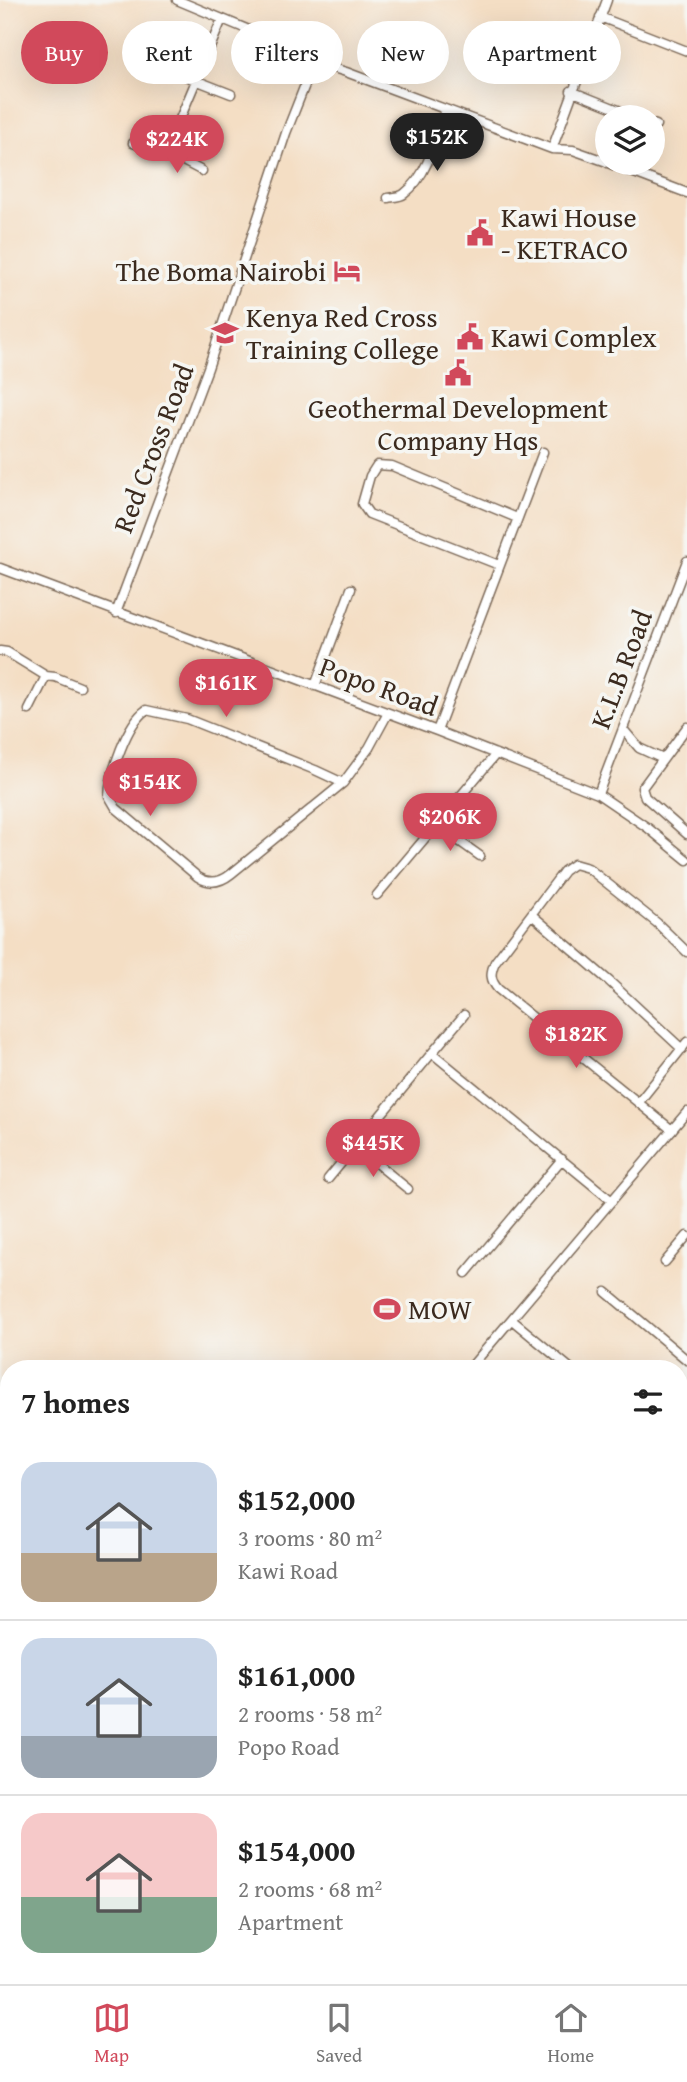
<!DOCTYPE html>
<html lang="en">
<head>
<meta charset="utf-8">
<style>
	body { margin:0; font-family:"Gentium Book Plus",serif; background:#f6f6f6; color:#222; height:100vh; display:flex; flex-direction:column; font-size:26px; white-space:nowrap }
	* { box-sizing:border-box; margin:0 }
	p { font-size:23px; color:#767676 }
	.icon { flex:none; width:38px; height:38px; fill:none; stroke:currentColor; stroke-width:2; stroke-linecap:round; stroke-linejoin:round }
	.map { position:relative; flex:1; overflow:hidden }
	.panel { position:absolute; left:0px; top:1360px; width:688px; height:625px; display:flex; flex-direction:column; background:#fff; border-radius:28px 28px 0 0; box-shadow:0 7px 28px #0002 }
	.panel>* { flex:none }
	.guide { position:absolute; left:21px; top:21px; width:646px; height:63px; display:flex; gap:14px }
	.fabs { position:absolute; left:595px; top:105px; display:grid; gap:14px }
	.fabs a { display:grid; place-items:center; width:70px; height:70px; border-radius:50%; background:#fff; box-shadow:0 7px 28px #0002; font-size:35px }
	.price { position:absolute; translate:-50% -60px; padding:0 16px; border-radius:24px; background:#d1495b; color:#fff; font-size:23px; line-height:46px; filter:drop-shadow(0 2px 4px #0008) }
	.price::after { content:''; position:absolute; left:50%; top:42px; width:21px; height:16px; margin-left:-10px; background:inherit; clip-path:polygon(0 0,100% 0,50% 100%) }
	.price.current { background:#222; color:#fff }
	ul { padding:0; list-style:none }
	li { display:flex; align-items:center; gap:21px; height:175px; padding:0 21px }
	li+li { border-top:2px solid #e0e0e0 }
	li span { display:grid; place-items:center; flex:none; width:196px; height:140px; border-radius:21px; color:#555 }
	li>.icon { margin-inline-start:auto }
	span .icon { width:84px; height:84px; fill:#fffc; stroke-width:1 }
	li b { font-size:30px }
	h2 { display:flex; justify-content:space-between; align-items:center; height:84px; padding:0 21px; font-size:30px }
	.pill { padding:0 24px; border-radius:32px; background:#fff; box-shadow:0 7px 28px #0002; font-size:24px; line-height:63px }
	.pill.current { background:#d1495b; color:#fff }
	.menu { display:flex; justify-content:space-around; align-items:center; height:98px; border-top:2px solid #e0e0e0; background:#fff; font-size:19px; color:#767676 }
	.menu a { display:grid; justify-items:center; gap:4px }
	.menu .current { color:#d1495b }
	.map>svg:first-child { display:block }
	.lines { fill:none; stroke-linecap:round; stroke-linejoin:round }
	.street-casing { stroke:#7c6958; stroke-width:11 }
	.street { stroke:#fff; stroke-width:8 }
	.labels { text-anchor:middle; stroke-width:7; stroke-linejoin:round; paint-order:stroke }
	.poi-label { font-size:28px; fill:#3b2a1e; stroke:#f6f6f2; text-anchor:start }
	.street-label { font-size:28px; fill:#3b2a1e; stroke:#f6f6f2 }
</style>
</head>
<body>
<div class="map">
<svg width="687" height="1984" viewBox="0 0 687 1984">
	<rect width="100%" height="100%" fill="#f6f6f2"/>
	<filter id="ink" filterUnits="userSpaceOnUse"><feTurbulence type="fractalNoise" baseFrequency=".0143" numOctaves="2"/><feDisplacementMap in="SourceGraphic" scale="14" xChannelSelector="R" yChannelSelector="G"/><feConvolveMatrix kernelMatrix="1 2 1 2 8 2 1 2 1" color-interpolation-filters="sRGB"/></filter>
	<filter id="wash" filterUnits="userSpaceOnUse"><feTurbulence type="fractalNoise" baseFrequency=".00686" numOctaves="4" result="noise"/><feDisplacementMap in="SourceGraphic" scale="28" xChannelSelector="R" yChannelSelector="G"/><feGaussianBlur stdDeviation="1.57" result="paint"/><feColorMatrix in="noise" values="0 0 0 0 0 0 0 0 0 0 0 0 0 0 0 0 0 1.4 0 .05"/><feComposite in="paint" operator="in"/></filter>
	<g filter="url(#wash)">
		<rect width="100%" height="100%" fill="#f4dec4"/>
	</g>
	<g filter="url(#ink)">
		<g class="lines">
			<!-- street casing -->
			<g class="street-casing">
				<path id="street" d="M177,0L268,38L314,62L346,72L552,149L573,150L607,162
					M600,17L687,51
					M162,67L231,94
					M571,91L636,117
					M653,124L656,125
					M133,143L159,152H166L202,171
					M552,149L607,0
					M166,152L222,19
					M608,163L687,193
					M388,198C393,197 400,197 404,194C429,175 436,137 445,109
					M499,565L369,514L362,504L370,476L377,465L392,466L517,518
					M0,568L437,731L598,794L648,828L687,860
					M116,613L208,368L286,133L314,62
					M0,651L7,652L46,676L29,710
					M46,676L55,677L80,687
					M315,686L351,589
					M687,727L642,788L645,797L687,834
					M623,729L639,748L663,759
					M437,731L543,452
					M343,783L315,770L187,719L146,710C127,723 110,773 109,796L116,808L198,877C210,885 221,882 231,874L343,783L369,748L388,713
					M598,794L687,561
					M438,826L480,856
					M377,895L496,754
					M532,915L609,981L682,1049
					M432,1053L464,1015
					M639,1102L687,1042
					M672,1130L498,989C490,980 490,973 495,962L564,871L574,864L588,868L657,923L687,952
					M355,1146L408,1189
					M328,1179L432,1053L612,1201
					M665,1262L687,1236
					M466,1273L562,1159
					M606,1292L687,1360
					M512,1320L570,1368
					M470,1368L687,1112
					M679,1458L687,1448
					M679,1459L687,1466
					M679,1551L687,1558
					M679,1650L687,1657
					M0,1808L9,1811
					M679,1814L687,1804
					M0,1820L9,1823
					M0,1936L9,1925
					M143,1976L153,1984
					M512,1976L522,1984
					M0,1979L5,1984
					M188,1984L195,1976
					M271,1984L277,1976
					M410,1984L416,1976
					M538,1984L545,1976"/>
			</g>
			<!-- street -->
			<use href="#street" class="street"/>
		</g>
	</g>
	<!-- icons -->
	<defs>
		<g id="civic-bare" transform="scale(2.1)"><path d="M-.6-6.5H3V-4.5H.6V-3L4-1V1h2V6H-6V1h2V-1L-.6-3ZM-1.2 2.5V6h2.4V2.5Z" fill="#d1495b" stroke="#f6f6f2" stroke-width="2.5" paint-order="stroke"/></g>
		<g id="hotel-bare" transform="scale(2.1)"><path d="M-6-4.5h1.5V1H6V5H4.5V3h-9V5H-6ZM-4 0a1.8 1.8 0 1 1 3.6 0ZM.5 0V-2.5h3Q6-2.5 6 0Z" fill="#d1495b" stroke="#f6f6f2" stroke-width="2.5" paint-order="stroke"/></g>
		<g id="university-bare" transform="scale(2.1)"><path d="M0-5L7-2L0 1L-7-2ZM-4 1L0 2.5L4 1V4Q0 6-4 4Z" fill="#d1495b" stroke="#f6f6f2" stroke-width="2.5" paint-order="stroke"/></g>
		<g id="stadium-bare" transform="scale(2.1)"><path d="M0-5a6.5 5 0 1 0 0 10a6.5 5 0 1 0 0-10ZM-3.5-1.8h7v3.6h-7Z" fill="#d1495b" stroke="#f6f6f2" stroke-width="2.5" paint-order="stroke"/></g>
	</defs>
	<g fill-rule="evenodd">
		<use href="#civic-bare" x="480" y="233"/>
		<use href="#hotel-bare" x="347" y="271"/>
		<use href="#university-bare" x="225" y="333"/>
		<use href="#civic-bare" x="470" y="337"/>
		<use href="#civic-bare" x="458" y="373"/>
		<use href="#stadium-bare" x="387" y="1309"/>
	</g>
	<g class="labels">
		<!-- poi labels -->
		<g class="poi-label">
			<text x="501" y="227">Kawi House<tspan x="501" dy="32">- KETRACO</tspan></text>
			<text x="326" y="281" text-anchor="end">The Boma Nairobi</text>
			<text x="246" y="327">Kenya Red Cross<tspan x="246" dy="32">Training College</tspan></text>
			<text x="491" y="347">Kawi Complex</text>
			<text x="458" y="418" text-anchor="middle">Geothermal Development<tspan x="458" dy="32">Company Hqs</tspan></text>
			<text x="408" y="1319">MOW</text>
		</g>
		<!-- street labels -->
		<g class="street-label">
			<text transform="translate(153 448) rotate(-69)" y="10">Red Cross Road</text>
			<text transform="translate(621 669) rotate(-69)" y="10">K.L.B Road</text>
			<text transform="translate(379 686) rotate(20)" y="10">Popo Road</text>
		</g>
	</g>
</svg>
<div class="fabs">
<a><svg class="icon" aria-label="layers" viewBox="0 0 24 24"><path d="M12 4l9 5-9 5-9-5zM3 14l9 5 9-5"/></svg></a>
</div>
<b class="price current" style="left:437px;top:173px">$152K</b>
<b class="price" style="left:177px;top:175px">$224K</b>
<b class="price" style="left:226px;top:719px">$161K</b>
<b class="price" style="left:150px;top:818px">$154K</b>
<b class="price" style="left:450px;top:853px">$206K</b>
<b class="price" style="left:576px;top:1070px">$182K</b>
<b class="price" style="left:373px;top:1179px">$445K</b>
<div class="guide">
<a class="pill current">Buy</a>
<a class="pill">Rent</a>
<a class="pill">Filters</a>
<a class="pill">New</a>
<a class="pill">Apartment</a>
</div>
<section class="panel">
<h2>7 homes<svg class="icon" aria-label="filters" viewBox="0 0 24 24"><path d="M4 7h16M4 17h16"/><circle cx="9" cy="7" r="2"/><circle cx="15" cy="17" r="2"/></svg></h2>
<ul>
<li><span style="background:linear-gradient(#c9d6e8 65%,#b9a48a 0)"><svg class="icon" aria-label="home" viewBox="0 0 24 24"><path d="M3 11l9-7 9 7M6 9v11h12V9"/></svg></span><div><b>$152,000</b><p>3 rooms · 80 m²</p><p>Kawi Road</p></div></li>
<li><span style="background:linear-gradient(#c9d6e8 70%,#9aa5b1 0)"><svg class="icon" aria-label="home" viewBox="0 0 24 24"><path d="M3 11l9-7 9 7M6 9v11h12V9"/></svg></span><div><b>$161,000</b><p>2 rooms · 58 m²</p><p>Popo Road</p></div></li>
<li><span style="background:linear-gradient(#f6c9c9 60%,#7fa58c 0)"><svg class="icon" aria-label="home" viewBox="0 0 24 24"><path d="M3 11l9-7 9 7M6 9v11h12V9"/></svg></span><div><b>$154,000</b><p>2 rooms · 68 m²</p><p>Apartment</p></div></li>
</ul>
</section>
</div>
<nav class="menu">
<a class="current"><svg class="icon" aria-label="map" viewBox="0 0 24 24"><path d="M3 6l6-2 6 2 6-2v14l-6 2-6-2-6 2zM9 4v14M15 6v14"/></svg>Map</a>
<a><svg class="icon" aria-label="saved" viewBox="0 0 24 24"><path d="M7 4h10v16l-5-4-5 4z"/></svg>Saved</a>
<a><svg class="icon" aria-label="home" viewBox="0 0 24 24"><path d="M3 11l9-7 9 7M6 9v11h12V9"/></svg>Home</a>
</nav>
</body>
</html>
